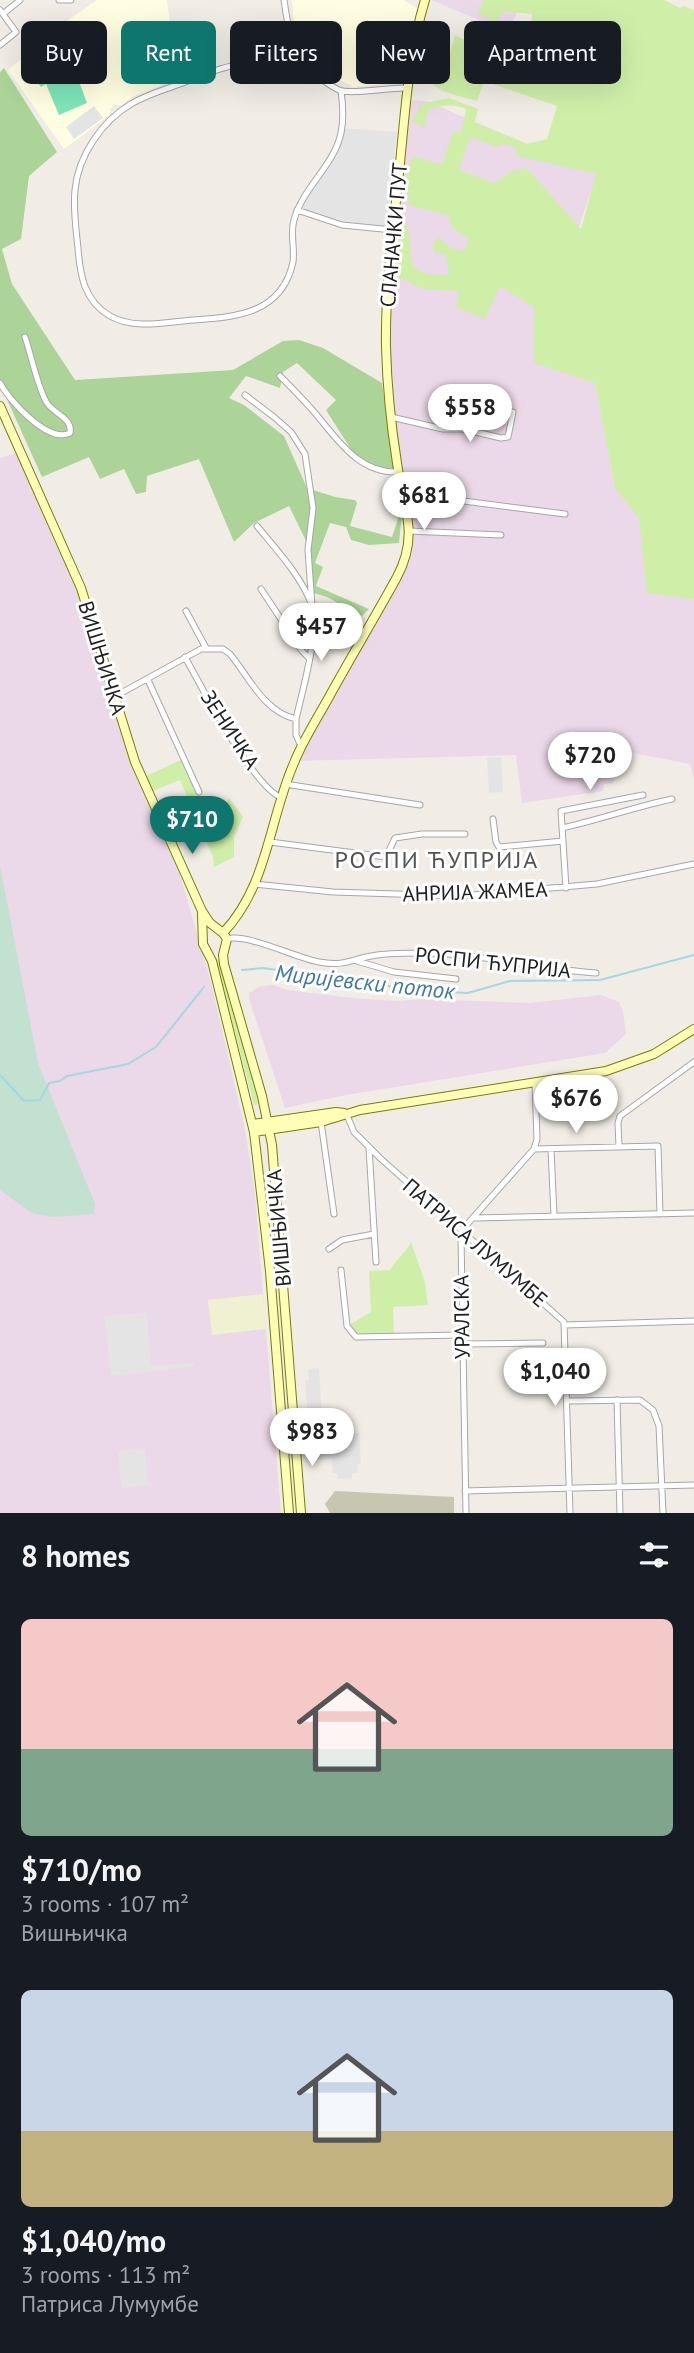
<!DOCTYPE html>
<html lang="en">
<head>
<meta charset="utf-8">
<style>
	body { margin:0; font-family:"PT Sans",sans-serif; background:#20242c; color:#f1f3f6; height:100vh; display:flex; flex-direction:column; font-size:26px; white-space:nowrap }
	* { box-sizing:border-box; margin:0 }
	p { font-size:23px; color:#9ea1a6 }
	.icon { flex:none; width:38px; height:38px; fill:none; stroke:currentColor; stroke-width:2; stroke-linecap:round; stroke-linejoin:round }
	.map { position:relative; height:1513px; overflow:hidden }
	.sheet { display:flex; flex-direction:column; background:#171b24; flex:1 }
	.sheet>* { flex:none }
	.guide { position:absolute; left:21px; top:21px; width:653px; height:63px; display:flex; gap:14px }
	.price { position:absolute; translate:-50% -60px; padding:0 16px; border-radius:24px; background:#fff; color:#222; font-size:23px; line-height:46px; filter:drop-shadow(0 2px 4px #0008) }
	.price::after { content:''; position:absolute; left:50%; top:42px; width:21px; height:16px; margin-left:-10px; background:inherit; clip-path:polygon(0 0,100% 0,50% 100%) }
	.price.current { background:#0f766e; color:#fff }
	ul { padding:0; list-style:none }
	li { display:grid; align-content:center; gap:14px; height:371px; padding:0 21px }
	li span { display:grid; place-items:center; height:217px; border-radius:10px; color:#555 }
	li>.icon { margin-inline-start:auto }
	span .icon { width:126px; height:126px; fill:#fffc; stroke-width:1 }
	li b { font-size:30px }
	h2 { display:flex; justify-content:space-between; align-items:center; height:84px; padding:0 21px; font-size:30px }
	.tag { padding:0 24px; border-radius:10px; background:#171b24; box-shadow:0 7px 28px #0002; font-size:24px; line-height:63px }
	.tag.current { background:#0f766e; color:#fff }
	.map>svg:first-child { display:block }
	.industrial { fill:#ebd8e8 }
	.education { fill:#fffee2 }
	.construction { fill:#c7c6b1 }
	.farmland { fill:#f0f1d0 }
	.grass { fill:#cfefa9; fill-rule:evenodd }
	.forest { fill:#acd498 }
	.wetland { fill:#c2e1d1 }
	.pitch { fill:#7fe6b9 }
	.parking { fill:#e4e4e4 }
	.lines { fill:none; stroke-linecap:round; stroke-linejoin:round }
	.stream { stroke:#a4d7e2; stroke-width:2 }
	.street-casing { stroke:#a7a7a7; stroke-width:7 }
	.secondary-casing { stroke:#777f00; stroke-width:10 }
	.street { stroke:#fff; stroke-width:5 }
	.secondary { stroke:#fefeb7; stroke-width:8 }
	.labels { text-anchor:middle; stroke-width:6; stroke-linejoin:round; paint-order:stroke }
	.street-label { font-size:21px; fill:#202020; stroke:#fff }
	.water-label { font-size:23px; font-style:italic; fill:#3f78a7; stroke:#fff }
	.quarter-label { font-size:24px; letter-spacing:2px; fill:#535353; stroke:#fff }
</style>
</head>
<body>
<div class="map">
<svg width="694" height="1513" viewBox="0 0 694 1513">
	<rect width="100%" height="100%" fill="#f1ede6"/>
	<!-- industrial -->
	<path class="industrial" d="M431,0H523L508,32Z
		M406,100L426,101L597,174L566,264L595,383L615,488L694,521V780L690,764L628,752L617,765L613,783L604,784L603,791L522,803L516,755L294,761L397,577L410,535L398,472L386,315Z
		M17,453L55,543L73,576L113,697L177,865L210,978L245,1129L255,1194L281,1513H0V458Z
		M274,985L287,990L353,998L397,1001L423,999L530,1003L601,995L619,1002L623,1012L626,1034L605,1053L346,1095L285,1108L249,999V993L261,986Z"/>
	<!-- education -->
	<path class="education" d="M97,0H167L176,74L157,87L134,96L121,105H115L110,109L111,114L64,149L8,70L55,32L58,27Z
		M292,0H403L417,8L403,80L399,83L354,87L337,79L312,60L302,45L294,26Z"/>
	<!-- construction -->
	<path class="construction" d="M335,1491L454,1497V1513H330L325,1504Z"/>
	<!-- farmland -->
	<path class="farmland" d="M263,1294L266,1329L212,1335L208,1300Z"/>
	<!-- grass -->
	<path class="grass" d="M484,0H664L680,8L683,6L694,10V599L647,593L639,518L615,488L595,383L534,363V307L500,286L485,319L456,307L459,291L423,289L389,273L394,224L404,219C421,251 391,276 449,275L446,254L434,252L433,244L438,237L452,249L464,251L469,239L456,231L449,222L450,216L409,205L406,172L413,156L442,165L453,131L461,133L466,109C453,104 443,105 429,109L424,128L412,121L421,104L449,98L478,109L475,122C492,131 510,135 526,144L547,139L557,106L484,81L477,101C452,94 422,91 421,58L447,64L455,35L519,67L537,53L539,39L531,32L532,14L504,11L493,25L488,17L477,14ZM470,137L497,147L503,144L515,147L517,156L596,174L581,229L527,168L514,170L495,183L459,170Z
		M181,760L199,800L209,809H221L220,815L229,798L243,817L234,836V857L214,867L213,857L180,780L153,791L146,776Z
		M219,959L259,1104L254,1105L216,960Z
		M411,1242L425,1282L428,1305L393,1307L394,1337L360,1338L347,1326L371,1312L369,1271L390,1270C396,1259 406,1253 411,1242Z"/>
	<!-- forest -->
	<path class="forest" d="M4,68L57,152L29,176L21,239L2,249L12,284L75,380L233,370L283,341L299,340L323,348L382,383L394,472L357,459L326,410L336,400L297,363L283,372L280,388L246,376L229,398L244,405L284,436L307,488L335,497L355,500L357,503L350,526L392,537L400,513H402L399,543L369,545L351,540L346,527L330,523L315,563L323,567L316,586L369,609L362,616L327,597L313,593L310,549L289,506L254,523L234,542L199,459L147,476L146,492L136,494L124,469L100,479L89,457L42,477L0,384V72Z"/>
	<!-- wetland -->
	<path class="wetland" d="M0,866L38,1063L95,1204L94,1214L52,1217L32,1213L0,1190Z"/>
	<!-- pitch -->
	<path class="pitch" d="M54,42L74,68L87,103L59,115L46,84L41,87L25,64Z"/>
	<!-- parking -->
	<path class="parking" d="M94,106L103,118L74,139L66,127Z
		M342,128L397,132L387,225L383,229L354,226L297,210L327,163Z
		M501,757L503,792L489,793L487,758Z
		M147,1313L151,1366L194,1363V1367L111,1376L104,1316Z
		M319,1368L323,1431L353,1429L354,1433H359L361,1464H357L358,1473H352V1478L338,1479L337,1473H333L332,1459L318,1460L317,1456H311L310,1445L314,1444L313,1431H309L305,1380H309L308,1369Z
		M145,1448L148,1485L121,1488L118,1451Z"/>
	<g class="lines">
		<!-- stream -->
		<path class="stream" d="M242,970L263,968L424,991L468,993L510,981L600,980L694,955
			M0,1075L24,1101L40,1100L49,1083L60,1081L67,1076L128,1064L156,1047L204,987"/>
		<!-- street casing -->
		<g class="street-casing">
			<path id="street" d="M59,0H71
				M284,0C288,28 291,49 309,72
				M0,10L16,32L0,45
				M3,14L20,0
				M341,91C343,105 344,119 341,133C334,166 303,187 294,220C290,234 295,248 293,262C282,314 236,317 193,320C166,322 135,330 110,316C84,301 80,275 78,248C76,229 73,209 75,190C78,156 102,121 131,104C146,95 163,90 180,84C203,75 225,65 250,63C270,61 294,64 312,74C321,78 330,86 339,90C350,95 391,87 407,88
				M297,210L342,225L393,230
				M280,376C292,388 304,400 315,413C338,440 358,473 398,472
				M0,383C9,400 48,444 70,433C73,418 54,414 47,403C38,389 31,354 25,337
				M245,395L274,417L291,432L305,454L313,508L308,550L312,606
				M391,417L443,429H463L501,438L508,437L513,412
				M405,499L425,496L565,514
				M257,526C275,548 303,578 312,606C320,631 302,692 296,719
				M409,531L501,535
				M261,589L302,651L308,657
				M186,611L206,648
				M185,657C202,688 252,784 280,797
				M148,680L199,792
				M114,697L201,649H223L230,654C249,677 264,712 296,719V735L301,746
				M285,784L420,805
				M493,819L496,842L499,847L563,841
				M562,828C599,820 634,807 672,799
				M270,842L386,857L395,838L422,834H465
				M254,884L333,892L461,896L597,884L694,864
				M566,888L561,811L643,795
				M227,939C247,933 296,958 319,962C346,967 353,958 377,955C393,953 410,953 425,953C482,954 539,969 596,973
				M357,961L394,972L456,979
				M346,1113L354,1132L380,1158L564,1322L570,1513
				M321,1122L334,1214
				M619,1147L618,1123L620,1116L694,1062
				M369,1148L376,1262
				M534,1149L658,1146L660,1214
				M551,1149L554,1216
				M473,1218L694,1213
				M329,1249L342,1240L374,1234
				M341,1270L347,1326L356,1337L462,1335
				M565,1325L694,1321
				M462,1344L543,1343
				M617,1400L620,1513
				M568,1401L640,1400L653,1410L659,1426L663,1513
				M465,1491L694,1485
				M466,1513L461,1237L462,1230L534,1149L537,1139L535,1083"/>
		</g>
		<!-- secondary casing -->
		<g class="secondary-casing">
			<path id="secondary" d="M0,406L81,588L135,762L202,911L210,923L223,933L227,939L223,955L224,964L262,1096L272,1145L301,1513
				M202,914L203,944L212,961L254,1132L270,1271L289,1513
				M223,933C268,886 269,819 294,763C303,740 317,719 329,697C351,657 375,617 397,577C420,534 403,506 397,463C391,425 387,386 386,347C385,289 393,231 399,173C405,115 408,56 425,0
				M253,1124L336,1112L344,1113
				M254,1132L321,1122L360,1110L606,1071L654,1054L694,1029"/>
		</g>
		<!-- street -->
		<use href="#street" class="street"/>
		<!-- secondary -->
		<use href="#secondary" class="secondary"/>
	</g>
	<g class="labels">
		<!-- street labels -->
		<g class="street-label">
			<text transform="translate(394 235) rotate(-85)" y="7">СЛАНАЧКИ ПУТ</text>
			<text transform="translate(102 658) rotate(73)" y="7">ВИШЊИЧКА</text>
			<text transform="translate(230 730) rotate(57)" y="7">ЗЕНИЧКА</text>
			<text transform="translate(475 892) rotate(-2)" y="7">АНРИЈА ЖАМЕА</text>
			<text transform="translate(493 963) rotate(6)" y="7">РОСПИ ЋУПРИЈА</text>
			<text transform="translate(279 1228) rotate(-95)" y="7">ВИШЊИЧКА</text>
			<text transform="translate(475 1243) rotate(41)" y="7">ПАТРИСА ЛУМУМБЕ</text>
			<text transform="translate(462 1317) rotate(-91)" y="7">УРАЛСКА</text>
		</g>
		<!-- water labels -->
		<g class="water-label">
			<text transform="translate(365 982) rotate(6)" y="8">Миријевски поток</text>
		</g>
		<!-- quarter labels -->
		<g class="quarter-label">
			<text x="437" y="868">РОСПИ ЋУПРИЈА</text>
		</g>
	</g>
</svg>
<b class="price" style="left:470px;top:444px">$558</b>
<b class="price" style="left:424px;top:532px">$681</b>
<b class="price" style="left:321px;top:663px">$457</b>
<b class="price" style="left:590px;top:792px">$720</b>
<b class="price current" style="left:192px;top:856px">$710</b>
<b class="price" style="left:576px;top:1135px">$676</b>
<b class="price" style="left:555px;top:1408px">$1,040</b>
<b class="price" style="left:312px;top:1468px">$983</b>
<div class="guide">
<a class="tag">Buy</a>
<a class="tag current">Rent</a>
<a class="tag">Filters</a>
<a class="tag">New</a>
<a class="tag">Apartment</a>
</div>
</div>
<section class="sheet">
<h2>8 homes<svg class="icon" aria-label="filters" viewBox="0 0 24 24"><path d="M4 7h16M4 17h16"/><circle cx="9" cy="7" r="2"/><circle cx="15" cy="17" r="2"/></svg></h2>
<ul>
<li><span style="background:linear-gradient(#f6c9c9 60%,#7fa58c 0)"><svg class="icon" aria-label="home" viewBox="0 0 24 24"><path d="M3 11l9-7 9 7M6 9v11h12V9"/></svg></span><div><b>$710/mo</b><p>3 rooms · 107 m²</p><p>Вишњичка</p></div></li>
<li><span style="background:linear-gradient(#c9d6e8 65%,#c2b280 0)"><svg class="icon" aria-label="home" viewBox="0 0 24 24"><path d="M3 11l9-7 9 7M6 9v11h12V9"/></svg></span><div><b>$1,040/mo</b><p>3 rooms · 113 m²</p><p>Патриса Лумумбе</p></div></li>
</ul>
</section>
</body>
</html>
